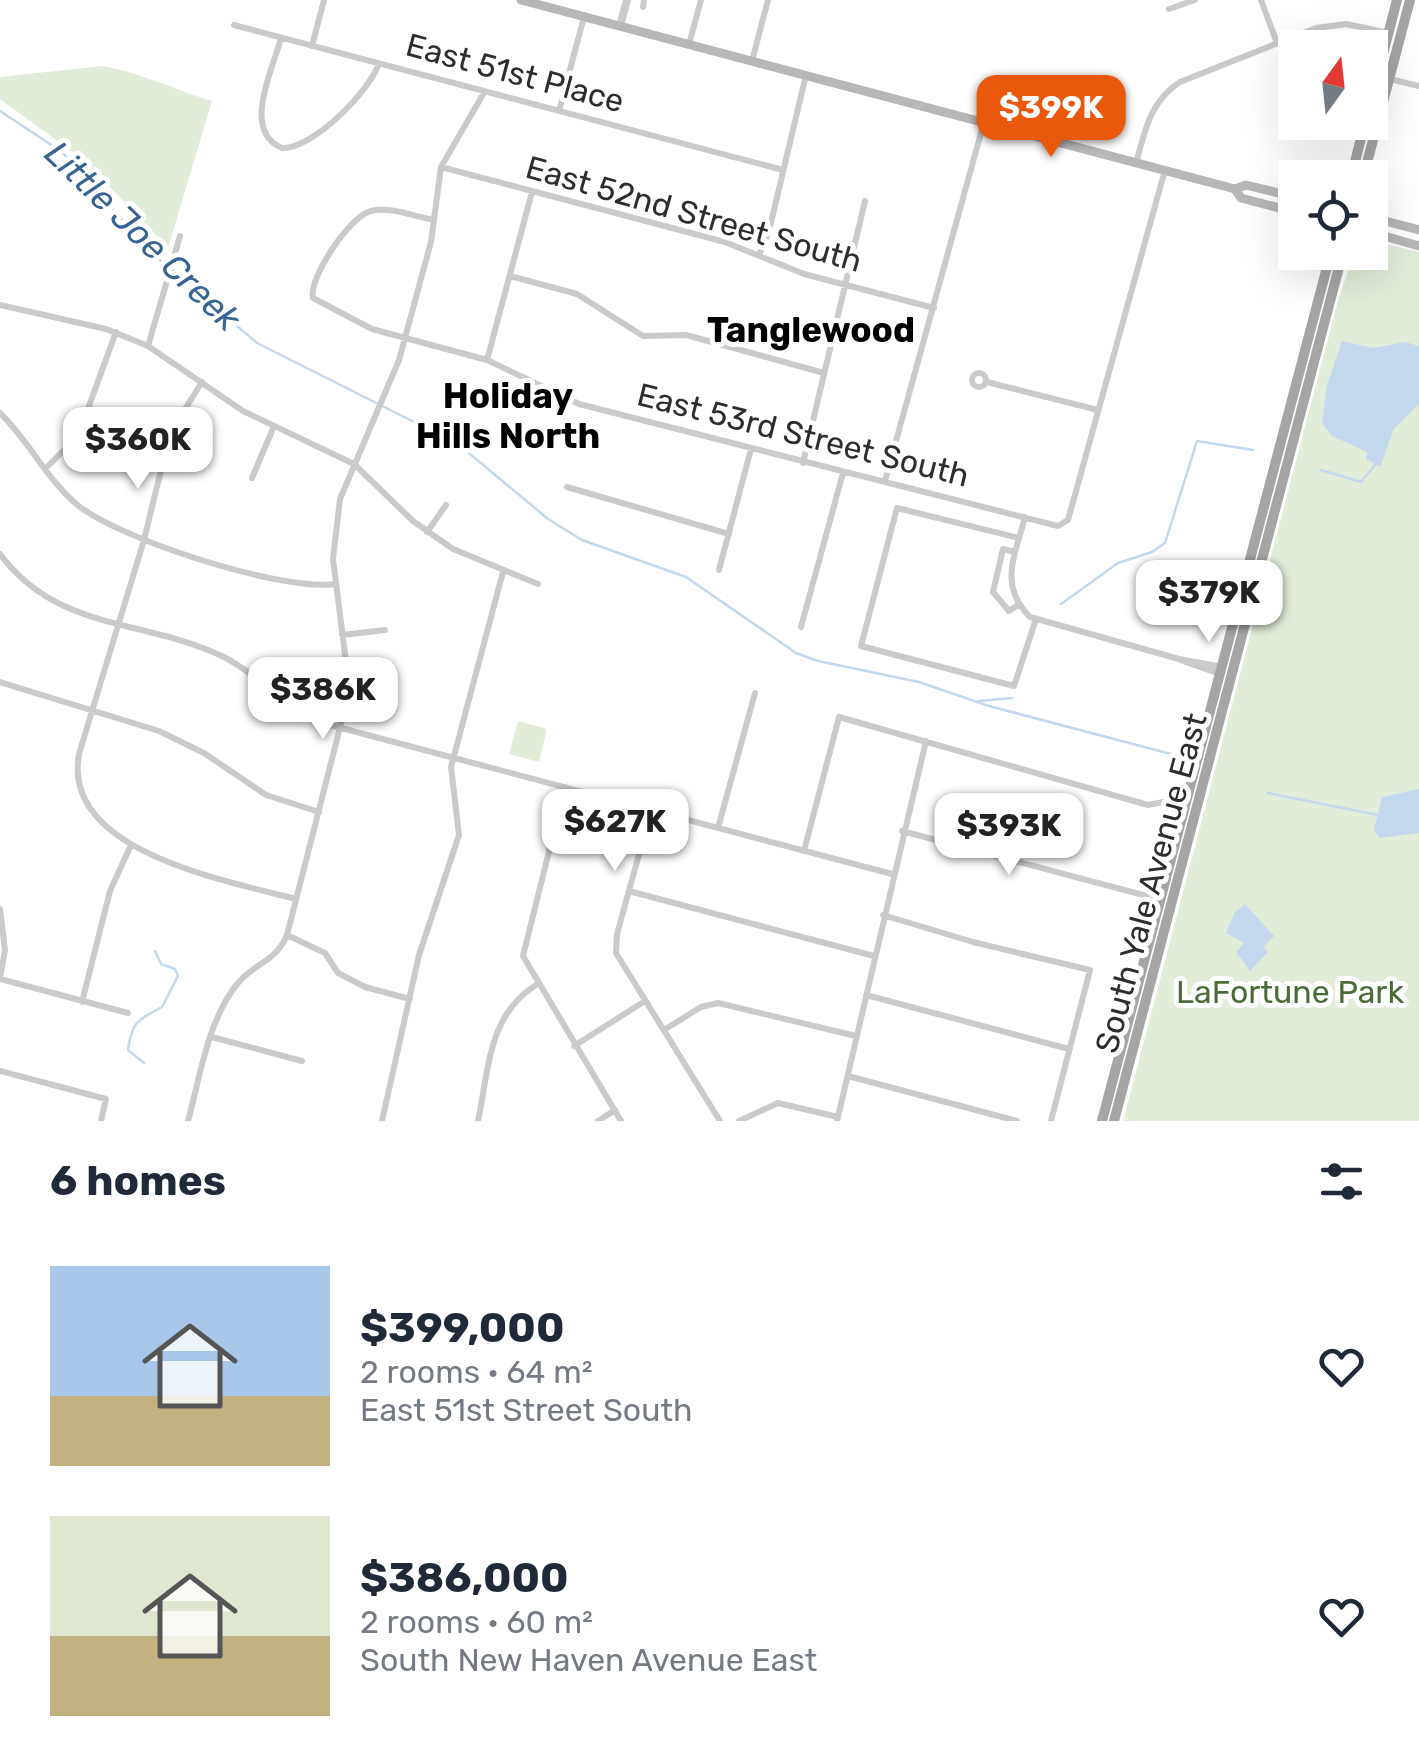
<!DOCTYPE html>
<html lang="en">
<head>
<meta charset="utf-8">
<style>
	body { margin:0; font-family:Rubik,sans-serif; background:#f6f6f7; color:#1f2937; height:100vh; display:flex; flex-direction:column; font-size:38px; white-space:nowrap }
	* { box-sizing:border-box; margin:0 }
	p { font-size:32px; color:#747a83 }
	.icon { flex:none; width:55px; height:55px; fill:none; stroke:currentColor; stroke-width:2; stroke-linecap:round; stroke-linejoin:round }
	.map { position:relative; height:1121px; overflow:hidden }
	.side { display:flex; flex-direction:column; background:#fff; flex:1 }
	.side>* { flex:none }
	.needle { width:65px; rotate:15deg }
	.buttons { position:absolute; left:1278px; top:30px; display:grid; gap:20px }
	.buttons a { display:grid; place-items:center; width:110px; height:110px; border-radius:0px; background:#fff; box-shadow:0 10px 40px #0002; font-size:50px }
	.price { position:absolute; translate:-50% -85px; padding:0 22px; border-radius:20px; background:#fff; color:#222; font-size:32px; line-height:65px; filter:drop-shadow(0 2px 5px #0008) }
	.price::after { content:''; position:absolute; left:50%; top:60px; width:30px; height:22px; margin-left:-15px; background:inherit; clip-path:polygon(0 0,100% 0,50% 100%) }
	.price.current { background:#ea580c; color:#fff }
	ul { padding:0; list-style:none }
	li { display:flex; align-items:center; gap:30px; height:250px; padding:0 50px }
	li span { display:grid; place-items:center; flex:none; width:280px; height:200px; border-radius:0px; color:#555 }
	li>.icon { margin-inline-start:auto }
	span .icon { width:120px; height:120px; fill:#fffc; stroke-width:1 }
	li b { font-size:42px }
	h2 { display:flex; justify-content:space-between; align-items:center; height:120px; padding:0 50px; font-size:42px }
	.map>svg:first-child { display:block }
	.green { fill:#e1ecd9 }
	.water { fill:#c4d8ed }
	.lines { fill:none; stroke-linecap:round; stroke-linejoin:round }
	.stream { stroke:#c4d8ed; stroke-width:2.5 }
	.minor { stroke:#cacaca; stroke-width:6 }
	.tertiary { stroke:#cacaca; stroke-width:8 }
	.secondary { stroke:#b7b7b7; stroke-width:9 }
	.primary { stroke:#a5a5a5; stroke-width:10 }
	.labels { text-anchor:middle; stroke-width:10; stroke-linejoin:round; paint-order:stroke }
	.street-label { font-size:32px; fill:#2d2d2d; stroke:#fff }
	.park-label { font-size:32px; fill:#4a6b38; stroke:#fff }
	.water-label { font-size:35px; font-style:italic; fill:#376593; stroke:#fff }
	.neighbourhood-label { font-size:35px; font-weight:bold; fill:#000; stroke:#fff }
</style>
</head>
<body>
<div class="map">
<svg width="1419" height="1121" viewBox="0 0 1419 1121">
	<rect width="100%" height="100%" fill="#fff"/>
	<!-- green -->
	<path class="green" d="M102,66C143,73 172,89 212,101L168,248L85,161L0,99V77Z
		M1370,240L1419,252V1121H1123L1338,301L1354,253L1370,252Z
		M518,721L547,729L539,762L509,754Z"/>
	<!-- water -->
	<path class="water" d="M1342,341L1373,348L1405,342L1419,346V404L1394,429L1380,467L1366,459L1367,452L1332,436L1322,423L1327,385Z
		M1419,789V833L1380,838L1374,830L1382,797Z
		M1245,904L1274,936L1263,947L1268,952L1250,971L1236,952L1244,943L1226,933L1235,912Z"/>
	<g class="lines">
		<!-- stream -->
		<path class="stream" d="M0,111L62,152L152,253L257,343L458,444L548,519L582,540L686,577L796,653L818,661L919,682L989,706L1186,758
			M1321,470L1361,482L1375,465
			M1061,604L1118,563L1152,552L1165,543L1197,441L1253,450
			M979,701L1012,698
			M1268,793L1378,815
			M144,1063L128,1050C132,1021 138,1020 162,1007L178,976L175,969L161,964L155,951"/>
		<!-- minor -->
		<path class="minor" d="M1261,0L1277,43
			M643,7L644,0
			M1169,9L1195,0
			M234,25L783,170
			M281,38C273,69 241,131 282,148C313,149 370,91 379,63
			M689,44L701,0
			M312,46L324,0
			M752,61L768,0
			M1390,79L1419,86
			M559,111L584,17
			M1136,163C1145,131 1150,101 1180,82L1316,28L1346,24L1389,33
			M441,167L725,242L804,274L934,308
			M434,220C415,217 390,206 371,211C351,215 308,278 313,298L372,329L487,360L579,404L1058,526L1068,520L1165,170
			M759,255L769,231L806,75
			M510,276L577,294L643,336L686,335L824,373
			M0,305L106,329L148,346L243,411L354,464L413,521L453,549L538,584
			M148,346L180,236
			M487,360L532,192
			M972 380a7 7 0 1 1 14 0a7 7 0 1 1-14 0Z
			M202,382L170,433L144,540L79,754C61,852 228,881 296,899
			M987,382L1098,410
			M0,413C28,440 45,476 74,502C113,538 283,592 335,584
			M803,463L865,201
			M45,469L78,436L116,332
			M252,478L274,426
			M885,481L984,122
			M567,487L729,534
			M1025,517C1015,556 998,585 1030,617L1179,659L1223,667
			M427,532L446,505
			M1019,538L897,508L861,646L1014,686L1036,619
			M1015,552L1003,549L993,592L1009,611L1018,605
			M0,554C59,633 144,618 224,657C261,676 286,709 326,724L892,874
			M719,570L751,449
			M801,627L843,473
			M342,635L385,630
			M1180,660L1220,674
			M0,682L159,731L204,753L266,795L319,812
			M565,787L523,956L621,1121
			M651,811L617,934L616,953L720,1121
			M718,828L755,693
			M902,831L1162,900
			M804,851L839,717L1148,805L1163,802
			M629,891L874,956
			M0,909L5,950L0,978
			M883,915L973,942L1090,970L1051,1121
			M287,935L325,953L338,973L365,987L410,999
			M0,979L128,1013
			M866,995L1069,1049
			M82,1002L110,891L131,845
			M664,1030L701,1007L718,1003L856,1036
			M212,1037L302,1061
			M574,1046L645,1001
			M0,1071L106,1099L101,1121
			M848,1076L1017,1121
			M188,1121C200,1077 208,1019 238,983C254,963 276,962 287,935L346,704V662L333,559L340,499L399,360L431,242L441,167L485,91
			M382,1121L419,955L459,835L451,767L503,572
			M478,1121C489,1069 488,1015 536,985
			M598,1121L615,1110
			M739,1121L778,1103L838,1117
			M837,1121L926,741"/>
		<!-- tertiary -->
		<path class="tertiary" d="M620,26L627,0"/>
		<!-- secondary -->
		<path class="secondary" d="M521,0L1235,189L1246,185L1295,197
			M1235,189L1241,198L1295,212
			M1370,217L1419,230
			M1370,232L1419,246"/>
		<!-- primary -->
		<path class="primary" d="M1370,104L1397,0
			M1351,178L1365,122
			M1363,178L1410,0
			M1102,1121L1331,252
			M1114,1121L1343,252"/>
	</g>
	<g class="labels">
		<!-- street labels -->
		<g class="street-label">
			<text transform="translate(515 73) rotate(15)" y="11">East 51st Place</text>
			<text transform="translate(694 214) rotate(16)" y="11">East 52nd Street South</text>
			<text transform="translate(803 435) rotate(14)" y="11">East 53rd Street South</text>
			<text transform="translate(1151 883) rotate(-75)" y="11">South Yale Avenue East</text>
		</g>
		<!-- park labels -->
		<g class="park-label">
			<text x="1290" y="1003">LaFortune Park</text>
		</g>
		<!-- water labels -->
		<g class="water-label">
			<text transform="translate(143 236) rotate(44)" y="12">Little Joe Creek</text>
		</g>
		<!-- neighbourhood labels -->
		<g class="neighbourhood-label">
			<text x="811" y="342">Tanglewood</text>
			<text x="508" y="408">Holiday<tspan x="508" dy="40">Hills North</tspan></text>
		</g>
	</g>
</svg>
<div class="buttons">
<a><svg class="needle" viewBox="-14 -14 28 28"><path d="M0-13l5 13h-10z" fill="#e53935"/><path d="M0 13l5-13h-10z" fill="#747a83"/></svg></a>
<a><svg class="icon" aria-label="locate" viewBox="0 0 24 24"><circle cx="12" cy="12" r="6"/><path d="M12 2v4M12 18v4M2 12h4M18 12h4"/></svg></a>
</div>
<b class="price current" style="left:1051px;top:160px">$399K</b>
<b class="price" style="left:138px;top:492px">$360K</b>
<b class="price" style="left:1209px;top:645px">$379K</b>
<b class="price" style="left:323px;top:742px">$386K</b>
<b class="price" style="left:615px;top:874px">$627K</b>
<b class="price" style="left:1009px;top:878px">$393K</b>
</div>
<section class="side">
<h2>6 homes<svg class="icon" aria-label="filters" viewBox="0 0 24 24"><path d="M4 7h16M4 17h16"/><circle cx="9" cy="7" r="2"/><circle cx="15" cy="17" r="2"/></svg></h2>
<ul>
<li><span style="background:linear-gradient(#a9c7e8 65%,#c2b280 0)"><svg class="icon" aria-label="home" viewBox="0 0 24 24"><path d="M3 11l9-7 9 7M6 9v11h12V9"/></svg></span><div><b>$399,000</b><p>2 rooms · 64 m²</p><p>East 51st Street South</p></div><svg class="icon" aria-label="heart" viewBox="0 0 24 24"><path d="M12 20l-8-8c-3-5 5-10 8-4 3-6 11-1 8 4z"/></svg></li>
<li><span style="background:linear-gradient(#dfe7d0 60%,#c2b280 0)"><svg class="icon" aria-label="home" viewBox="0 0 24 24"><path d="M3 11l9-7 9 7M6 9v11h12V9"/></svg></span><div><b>$386,000</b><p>2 rooms · 60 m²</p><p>South New Haven Avenue East</p></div><svg class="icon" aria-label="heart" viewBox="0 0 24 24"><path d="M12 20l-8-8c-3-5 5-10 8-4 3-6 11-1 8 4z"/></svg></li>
</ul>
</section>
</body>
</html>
